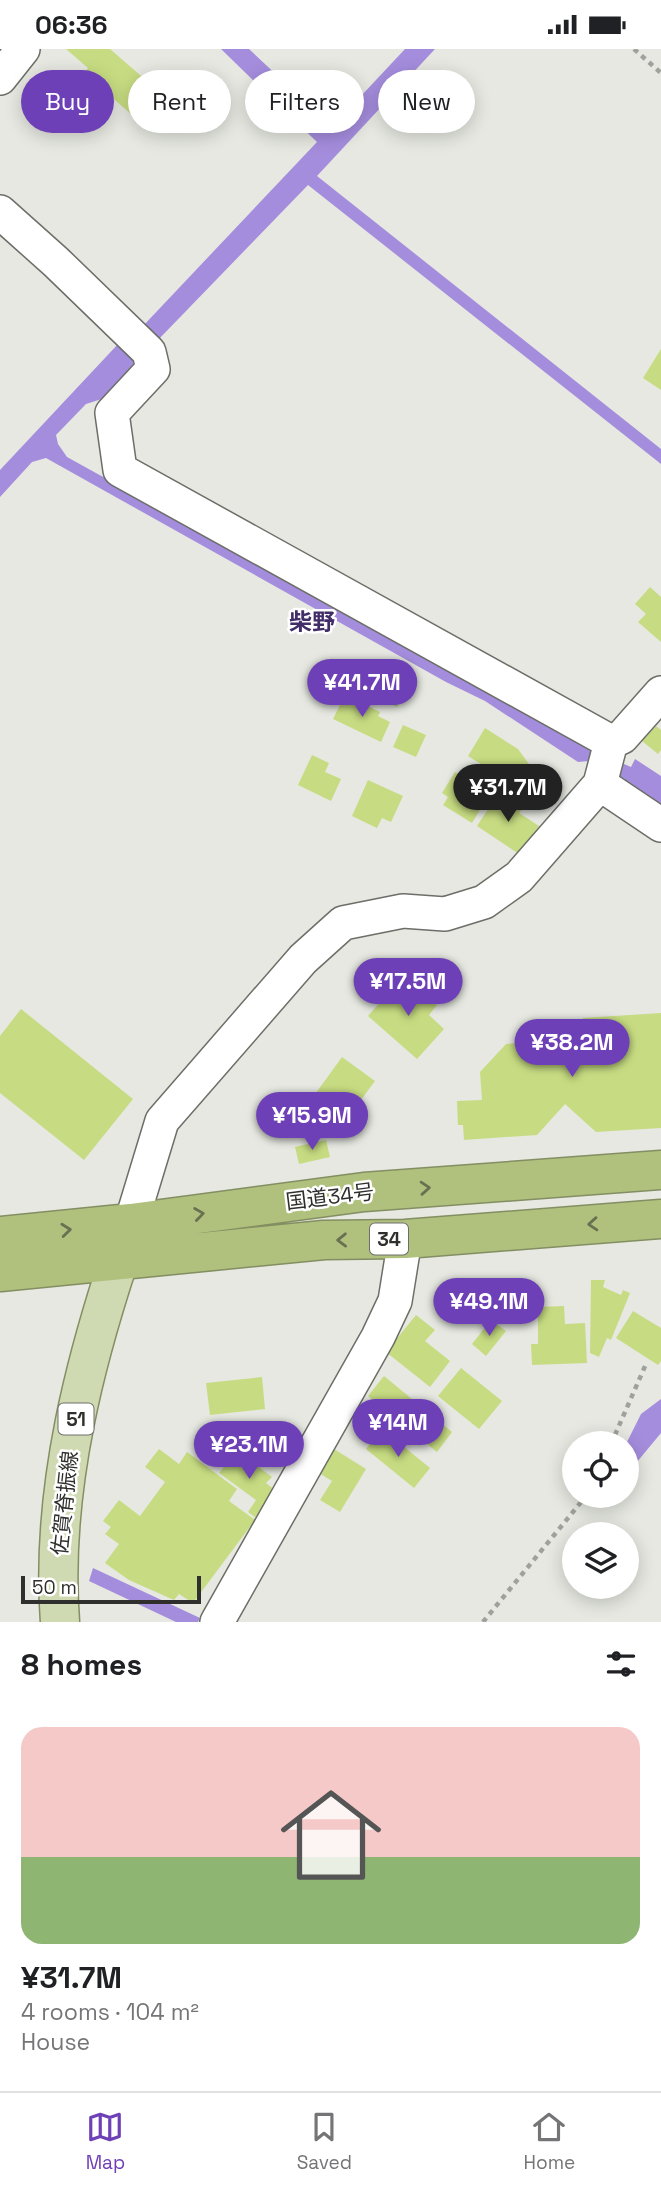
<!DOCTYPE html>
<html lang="en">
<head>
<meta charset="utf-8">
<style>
	body { margin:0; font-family:"Space Grotesk","Noto Sans JP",sans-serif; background:#f6f6f6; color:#202124; height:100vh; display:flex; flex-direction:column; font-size:26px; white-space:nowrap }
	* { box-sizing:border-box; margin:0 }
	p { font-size:23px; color:#757577 }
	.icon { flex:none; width:38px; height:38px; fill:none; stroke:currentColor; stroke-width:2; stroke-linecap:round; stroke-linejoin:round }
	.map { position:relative; height:1573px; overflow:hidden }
	.details { display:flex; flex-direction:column; background:#fff; flex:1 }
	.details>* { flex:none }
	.hud { position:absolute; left:21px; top:21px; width:620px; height:63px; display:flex; gap:14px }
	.buttons { position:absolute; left:562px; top:1382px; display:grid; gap:14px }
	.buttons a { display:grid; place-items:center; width:77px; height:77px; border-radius:50%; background:#fff; box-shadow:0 4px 18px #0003; font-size:35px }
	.scale { position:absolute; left:21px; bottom:18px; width:180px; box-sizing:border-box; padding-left:7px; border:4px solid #2f302d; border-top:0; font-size:19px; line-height:24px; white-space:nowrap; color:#2f302d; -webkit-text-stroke:5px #fff; paint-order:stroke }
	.price { position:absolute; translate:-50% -60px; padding:0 16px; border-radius:24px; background:#6e40b7; color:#fff; font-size:23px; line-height:46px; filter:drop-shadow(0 2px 4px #0008) }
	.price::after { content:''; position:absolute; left:50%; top:42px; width:21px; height:16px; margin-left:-10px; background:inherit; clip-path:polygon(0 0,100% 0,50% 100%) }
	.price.current { background:#222; color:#fff }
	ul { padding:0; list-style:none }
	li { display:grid; align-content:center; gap:14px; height:371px; padding:0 21px }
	li span { display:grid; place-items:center; height:217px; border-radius:21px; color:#555 }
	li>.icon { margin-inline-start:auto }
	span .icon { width:126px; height:126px; fill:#fffc; stroke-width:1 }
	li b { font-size:30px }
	h2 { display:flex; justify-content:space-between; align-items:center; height:84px; padding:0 21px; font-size:30px }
	.pill { padding:0 24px; border-radius:32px; background:#fff; box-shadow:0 4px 18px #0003; font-size:24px; line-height:63px }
	.pill.current { background:#6e40b7; color:#fff }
	.status { display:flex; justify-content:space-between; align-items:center; height:49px; padding:0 35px; background:#fff; direction:ltr }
	.status svg { height:19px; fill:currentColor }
	.menu { display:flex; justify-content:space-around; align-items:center; height:98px; border-top:2px solid #e0e0e0; background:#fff; font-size:19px; color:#757577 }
	.menu a { display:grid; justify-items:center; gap:4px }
	.menu .current { color:#6e40b7 }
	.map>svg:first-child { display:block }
	.water { fill:#a58ddd }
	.building { fill:#c7dc82 }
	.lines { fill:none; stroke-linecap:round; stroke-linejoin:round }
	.minor-casing { stroke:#6c6e68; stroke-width:36 }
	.major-casing { stroke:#838e62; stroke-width:41 }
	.highway-casing { stroke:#838e62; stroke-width:41 }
	.path { stroke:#9fa19c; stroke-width:4.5; stroke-dasharray:5 5; stroke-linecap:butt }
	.minor { stroke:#fff; stroke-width:33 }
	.major { stroke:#d0dab2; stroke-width:38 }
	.highway { stroke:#b0c17e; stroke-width:38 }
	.oneway { stroke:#697151 }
	.labels { text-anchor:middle; stroke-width:5; stroke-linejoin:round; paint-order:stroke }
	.shield { fill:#fff; stroke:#6d6e6c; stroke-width:2 }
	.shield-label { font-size:19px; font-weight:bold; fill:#2f302d }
	.street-label { font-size:21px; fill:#2f302d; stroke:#fff }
	.neighbourhood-label { font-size:23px; font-weight:bold; fill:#412d68; stroke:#fff }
</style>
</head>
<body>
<div class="status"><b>06:36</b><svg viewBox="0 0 49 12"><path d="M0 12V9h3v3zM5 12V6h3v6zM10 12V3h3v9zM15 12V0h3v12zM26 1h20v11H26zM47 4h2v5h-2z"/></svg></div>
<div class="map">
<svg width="661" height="1573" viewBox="0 0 661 1573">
	<rect width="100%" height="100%" fill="#e6e8e1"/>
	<!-- water -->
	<path class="water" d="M221,0H249L332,78L405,0H435L317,127L661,400V415L308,136L157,292L130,307L134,314L108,348L86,355L56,386L58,395L67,408L579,691L594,702L631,718L635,710L661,727V761L623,737L625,730L589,712L578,713L485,652L446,633L46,409L32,413L0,448V421L119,294L143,277L317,93Z
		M661,1350V1384L627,1425L626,1395L641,1365Z
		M93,1519L200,1569L198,1573H176L89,1532Z"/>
	<!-- building -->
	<path class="building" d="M66,0H110L163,46L140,73L84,24L88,19Z
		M661,300V341L643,329Z
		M650,538L661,548V593L638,573L646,565L635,555Z
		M359,616L407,638L397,658L350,636Z
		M343,650L355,656L357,652L380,663L378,667L390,673L381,693L333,670Z
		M403,676L426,686L416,708L393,698Z
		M656,677L661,681V701L658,705L642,692Z
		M485,679L518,700L537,726L512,745L498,726L468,707Z
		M312,706L329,714L325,723L341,730L331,752L298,736Z
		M465,721L493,739L472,774L443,756L448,748L442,744L455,723L461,727Z
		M368,731L403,747L391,773L382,769L377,779L352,767Z
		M510,747L524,757L519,764L539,777L519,805L477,777L496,748L505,754Z
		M403,927L437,956L429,966L444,980L417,1010L368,967Z
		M21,960L133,1050L84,1111L0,1044V987Z
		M661,964V1079L596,1083L565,1055L537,1086L464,1091L463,1076H458L457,1052L482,1051L480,1023L506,995L518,994V980L583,976V969Z
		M342,1008L375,1032L340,1079L308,1055Z
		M326,1091L330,1108L299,1115L295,1098Z
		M591,1231H605L603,1238L621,1246L623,1241L630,1244L611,1291L607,1289L599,1308L590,1304Z
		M564,1257L565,1275L585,1274L587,1314L532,1316L531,1295H538V1258Z
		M633,1262L661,1279V1312L658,1316L616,1289Z
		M416,1266L435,1281L425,1292L450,1312L430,1338L386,1303Z
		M491,1271L506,1282L486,1307L472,1295Z
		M461,1319L502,1352L479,1380L438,1347Z
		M384,1327L452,1383L437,1403L368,1347Z
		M262,1328L265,1360L210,1366L206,1334Z
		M382,1380L430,1419L414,1439L366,1400Z
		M159,1400L179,1415L187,1403L237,1440L229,1452L255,1471L193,1554L179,1545L174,1551L129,1531L105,1514L119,1495L105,1485L111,1478L103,1472L119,1451L140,1467L165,1433L145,1418Z
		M334,1400L366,1420L340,1463L320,1451L332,1432L319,1424Z
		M237,1402L272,1428L266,1434L276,1442L256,1469L248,1463L256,1451L219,1424Z"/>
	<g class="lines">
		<!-- minor casing -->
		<g class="minor-casing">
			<path id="minor" d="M0,29L23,0
				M0,163L56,213L149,303L153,320L112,364L120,421L611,693
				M600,735L661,776
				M131,1174L162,1072L303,910L343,874L403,862L445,865L484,853L519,828L600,735L611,693L622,688L661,644
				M217,1573L378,1288L395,1252L405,1190"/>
		</g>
		<!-- major casing -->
		<g class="major-casing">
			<path id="major" d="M60,1573C50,1441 86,1305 129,1181"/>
		</g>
		<!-- highway casing -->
		<g class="highway-casing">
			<path id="highway" d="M0,1187L131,1174L364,1143L661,1121
				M0,1223L324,1191L405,1190L661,1170"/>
		</g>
		<!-- path -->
		<path class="path" d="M634,0L661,24
			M611,1395L646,1315
			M483,1573L586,1447"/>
		<!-- minor -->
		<use href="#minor" class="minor"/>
		<!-- major -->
		<use href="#major" class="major"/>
		<!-- highway -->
		<use href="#highway" class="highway"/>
	</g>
	<!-- one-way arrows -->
	<defs><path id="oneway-chevron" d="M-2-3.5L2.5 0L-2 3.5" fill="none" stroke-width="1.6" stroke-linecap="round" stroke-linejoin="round" transform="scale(1.75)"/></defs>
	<g class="oneway">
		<use href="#oneway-chevron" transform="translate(425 1139) rotate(-4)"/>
		<use href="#oneway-chevron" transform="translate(199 1165) rotate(-8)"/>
		<use href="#oneway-chevron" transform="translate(593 1175) rotate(176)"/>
		<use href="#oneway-chevron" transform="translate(66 1181) rotate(-6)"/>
		<use href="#oneway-chevron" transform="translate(342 1191) rotate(179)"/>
	</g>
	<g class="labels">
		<!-- shield labels -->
		<g class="shield">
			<rect x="370" y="1174.5" width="38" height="31" rx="5"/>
			<rect x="58.5" y="1354.5" width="35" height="31" rx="5"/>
		</g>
		<g class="shield-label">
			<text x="389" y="1197">34</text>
			<text x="76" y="1377">51</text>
		</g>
		<!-- street labels -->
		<g class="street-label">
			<text transform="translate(330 1148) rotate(-7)" y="7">国道34号</text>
			<text transform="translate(65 1454) rotate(-84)" y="7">佐賀脊振線</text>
		</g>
		<!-- neighbourhood labels -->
		<g class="neighbourhood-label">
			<text x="312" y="581">柴野</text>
		</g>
	</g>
</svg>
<div class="buttons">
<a><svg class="icon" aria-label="locate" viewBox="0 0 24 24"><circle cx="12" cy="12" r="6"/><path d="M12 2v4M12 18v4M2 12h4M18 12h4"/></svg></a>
<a><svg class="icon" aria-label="layers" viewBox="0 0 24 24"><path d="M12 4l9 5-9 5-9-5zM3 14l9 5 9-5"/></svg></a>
</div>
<div class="scale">50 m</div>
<b class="price" style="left:362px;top:670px">¥41.7M</b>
<b class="price current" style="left:508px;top:775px">¥31.7M</b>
<b class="price" style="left:408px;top:969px">¥17.5M</b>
<b class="price" style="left:572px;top:1030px">¥38.2M</b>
<b class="price" style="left:312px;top:1103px">¥15.9M</b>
<b class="price" style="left:489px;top:1289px">¥49.1M</b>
<b class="price" style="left:398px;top:1410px">¥14M</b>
<b class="price" style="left:249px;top:1432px">¥23.1M</b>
<div class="hud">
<a class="pill current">Buy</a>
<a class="pill">Rent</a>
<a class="pill">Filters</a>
<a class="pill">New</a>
</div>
</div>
<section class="details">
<h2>8 homes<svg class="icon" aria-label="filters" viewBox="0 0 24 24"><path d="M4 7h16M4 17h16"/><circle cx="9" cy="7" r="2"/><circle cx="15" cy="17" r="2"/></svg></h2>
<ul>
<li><span style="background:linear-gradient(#f6c9c9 60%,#8fb573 0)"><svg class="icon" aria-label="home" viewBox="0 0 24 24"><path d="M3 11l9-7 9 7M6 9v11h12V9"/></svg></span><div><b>¥31.7M</b><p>4 rooms · 104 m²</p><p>House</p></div></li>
</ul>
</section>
<nav class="menu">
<a class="current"><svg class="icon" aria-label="map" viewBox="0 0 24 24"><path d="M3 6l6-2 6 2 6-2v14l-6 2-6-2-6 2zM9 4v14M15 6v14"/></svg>Map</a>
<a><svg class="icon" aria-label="saved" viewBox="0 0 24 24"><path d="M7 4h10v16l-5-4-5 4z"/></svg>Saved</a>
<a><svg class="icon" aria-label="home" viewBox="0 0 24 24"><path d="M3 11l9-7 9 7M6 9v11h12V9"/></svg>Home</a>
</nav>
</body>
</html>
